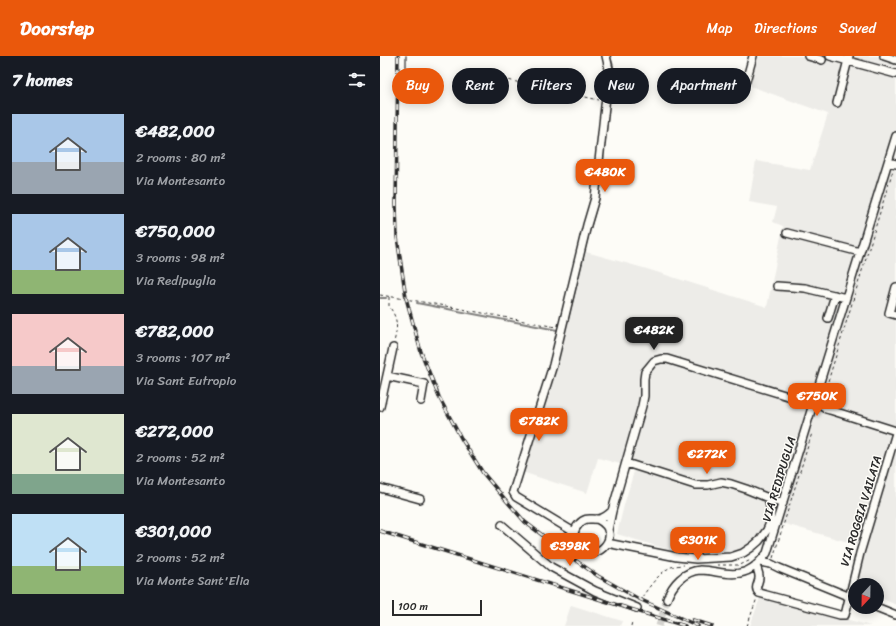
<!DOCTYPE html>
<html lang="en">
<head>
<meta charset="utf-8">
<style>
	body { margin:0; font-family:Sriracha,sans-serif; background:#20242c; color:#f1f3f6; height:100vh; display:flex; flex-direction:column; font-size:15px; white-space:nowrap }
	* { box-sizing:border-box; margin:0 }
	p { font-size:13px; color:#9ea1a6 }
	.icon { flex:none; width:22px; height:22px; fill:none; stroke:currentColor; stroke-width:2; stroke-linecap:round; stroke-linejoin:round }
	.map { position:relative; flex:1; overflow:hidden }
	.drawer { display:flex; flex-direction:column; background:#171b24; width:380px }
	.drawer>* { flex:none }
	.banner { position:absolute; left:12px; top:12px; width:380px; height:36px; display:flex; gap:8px }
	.needle { width:26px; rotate:202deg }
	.tools { position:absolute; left:468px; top:522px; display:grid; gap:8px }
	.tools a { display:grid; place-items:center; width:36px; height:36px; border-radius:50%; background:#171b24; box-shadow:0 2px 10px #0003; font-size:20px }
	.scale { position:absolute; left:12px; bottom:10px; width:90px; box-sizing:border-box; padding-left:4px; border:2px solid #2b2b2b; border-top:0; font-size:11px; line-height:14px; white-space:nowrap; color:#2b2b2b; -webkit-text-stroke:3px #fdfcf7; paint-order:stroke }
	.price { position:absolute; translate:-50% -34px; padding:0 9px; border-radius:8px; background:#ea580c; color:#fff; font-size:13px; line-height:26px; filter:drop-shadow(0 1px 2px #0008) }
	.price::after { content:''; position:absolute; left:50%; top:24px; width:12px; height:9px; margin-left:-6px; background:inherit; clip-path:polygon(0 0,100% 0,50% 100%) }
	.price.selected { background:#222; color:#fff }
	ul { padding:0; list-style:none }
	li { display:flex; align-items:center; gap:12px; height:100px; padding:0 12px }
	li span { display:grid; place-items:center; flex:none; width:112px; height:80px; border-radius:0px; color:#555 }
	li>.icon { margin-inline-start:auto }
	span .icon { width:48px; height:48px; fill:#fffc; stroke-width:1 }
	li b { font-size:17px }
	h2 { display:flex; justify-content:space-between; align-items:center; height:48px; padding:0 12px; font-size:17px }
	.tag { padding:0 14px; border-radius:18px; background:#171b24; box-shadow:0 2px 10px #0003; font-size:14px; line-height:36px }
	.tag.selected { background:#ea580c; color:#fff }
	header { display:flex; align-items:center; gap:24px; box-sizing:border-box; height:56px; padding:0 20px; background:#ea580c; color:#fff }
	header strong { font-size:19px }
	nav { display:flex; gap:22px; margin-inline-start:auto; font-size:14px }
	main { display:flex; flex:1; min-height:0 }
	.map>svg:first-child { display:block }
	.built { fill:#edece8 }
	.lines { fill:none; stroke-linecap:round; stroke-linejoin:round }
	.stream { stroke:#7e7d7b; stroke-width:2 }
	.minor-tunnel { stroke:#d3d2ce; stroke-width:7; stroke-dasharray:7 3.5; stroke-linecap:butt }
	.minor-casing { stroke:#2b2b2b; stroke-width:10 }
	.path { stroke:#2b2b2b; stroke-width:1; stroke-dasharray:3 3; stroke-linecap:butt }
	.minor { stroke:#fdfcf7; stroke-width:7 }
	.rail-casing { stroke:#2b2b2b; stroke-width:3.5 }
	.rail { stroke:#fdfcf7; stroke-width:2; stroke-dasharray:6; stroke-linecap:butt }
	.labels { text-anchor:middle; stroke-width:3; stroke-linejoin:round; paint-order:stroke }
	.street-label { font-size:12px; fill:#2b2b2b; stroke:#fdfcf7 }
</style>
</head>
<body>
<header>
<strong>Doorstep</strong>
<nav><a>Map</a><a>Directions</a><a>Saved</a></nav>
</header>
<main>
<section class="drawer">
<h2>7 homes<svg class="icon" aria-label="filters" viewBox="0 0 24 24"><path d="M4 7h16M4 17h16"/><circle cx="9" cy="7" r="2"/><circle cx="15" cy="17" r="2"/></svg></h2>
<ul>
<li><span style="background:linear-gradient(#a9c7e8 60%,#9aa5b1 0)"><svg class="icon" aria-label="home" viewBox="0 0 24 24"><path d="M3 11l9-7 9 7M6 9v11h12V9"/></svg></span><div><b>€482,000</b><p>2 rooms · 80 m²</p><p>Via Montesanto</p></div></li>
<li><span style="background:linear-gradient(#a9c7e8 70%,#8fb573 0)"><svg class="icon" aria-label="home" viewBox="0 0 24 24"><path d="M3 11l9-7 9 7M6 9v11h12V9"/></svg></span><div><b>€750,000</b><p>3 rooms · 98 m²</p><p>Via Redipuglia</p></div></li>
<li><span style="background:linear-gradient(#f6c9c9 65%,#9aa5b1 0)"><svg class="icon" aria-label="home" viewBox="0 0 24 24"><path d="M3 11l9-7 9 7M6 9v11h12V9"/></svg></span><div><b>€782,000</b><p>3 rooms · 107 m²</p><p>Via Sant Eutropio</p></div></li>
<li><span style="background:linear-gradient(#dfe7d0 75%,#7fa58c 0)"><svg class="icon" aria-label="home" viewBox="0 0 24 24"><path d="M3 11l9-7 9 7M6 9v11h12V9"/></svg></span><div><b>€272,000</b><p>2 rooms · 52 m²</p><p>Via Montesanto</p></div></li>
<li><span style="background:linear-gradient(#bfe0f5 65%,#8fb573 0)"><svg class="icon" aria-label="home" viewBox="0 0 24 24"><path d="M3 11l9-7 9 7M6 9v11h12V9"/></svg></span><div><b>€301,000</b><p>2 rooms · 52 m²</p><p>Via Monte Sant'Elia</p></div></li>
</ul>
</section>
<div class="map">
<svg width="516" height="570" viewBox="0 0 516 570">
	<rect width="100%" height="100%" fill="#fdfcf7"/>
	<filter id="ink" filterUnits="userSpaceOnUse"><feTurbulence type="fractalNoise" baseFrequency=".025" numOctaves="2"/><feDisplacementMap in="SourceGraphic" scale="8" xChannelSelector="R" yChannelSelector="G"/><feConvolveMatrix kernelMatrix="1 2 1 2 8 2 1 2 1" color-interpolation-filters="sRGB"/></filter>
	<g filter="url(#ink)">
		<!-- built -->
		<path class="built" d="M368,0H516V549L497,540V529H475V531L469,528L478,489L388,463L377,482L364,493L347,498L309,500L237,478L244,449L255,412L218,402L207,437L142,416L206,196L267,213L387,251L403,170L393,166L397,151L369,146L376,105L430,114L448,58L362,27Z
			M380,542L462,562L491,570H370Z
			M191,549L242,565L240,570H184Z"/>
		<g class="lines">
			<!-- stream -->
			<path class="stream" d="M26,0V26
				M0,242H6
				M37,247L177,274
				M187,267L209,176L219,141L233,10L230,0"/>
			<!-- minor-tunnel -->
			<path class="minor-tunnel" d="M279,570L287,543"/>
			<!-- minor casing -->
			<g class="minor-casing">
				<path id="minor" d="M428,0L442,4
					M450,0L516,18
					M504,0L516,4
					M366,25L373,0
					M457,47L469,0
					M508,106L516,108
					M407,177L480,196
					M397,230L425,232L466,242
					M516,231L509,257L516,259
					M448,262L455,239
					M7,320L44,328L41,345
					M0,351L13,292
					M446,353L450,354L516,375
					M246,407L315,429H328L341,426L351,428L366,433L398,446L403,447
					M0,432L40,443
					M217,463C250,480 207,515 196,486C193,480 194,473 199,468C206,460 211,464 219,463C224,462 228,459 232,455
					M122,469L171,511L215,535L257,552
					M228,474L232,455L262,350L264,340V323L265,316L270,310L274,305L281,303H287L434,348H439L450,354
					M194,476L136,441L133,436L173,309L207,169L215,142L229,13L226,0
					M227,487L297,501L316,503L351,501L363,497L372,491L379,485L387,474L390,467L391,455L388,442
					M380,506L391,508L399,512L475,543
					M376,509C377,513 379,517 379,520C380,527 373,531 379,537L460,559H465L480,497L516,377
					M287,543C292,528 305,515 320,514C334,514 347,520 360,517C372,515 380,506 387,497L516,80
					M496,551L516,559"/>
			</g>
			<!-- path -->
			<path class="path" d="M100,18L219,44
				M0,239C59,248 117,260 176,271
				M9,241V250C18,263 18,270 14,286
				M448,325L450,319L513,114
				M393,502L432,377
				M337,509H360L371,504
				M262,541C269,531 280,516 291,511C295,510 300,509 304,509
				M251,570L252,566
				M367,570L377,542"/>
			<!-- minor -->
			<use href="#minor" class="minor"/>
			<!-- rail casing -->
			<g class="rail-casing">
				<path id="rail" d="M18,0L16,148L17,181L26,242L41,296L59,341L81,382L103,417L124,442L145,466L195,504L218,520L257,542L318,570
					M0,475L305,570
					M313,564L332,570"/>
			</g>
			<!-- rail -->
			<use href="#rail" class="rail"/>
		</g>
	</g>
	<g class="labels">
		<!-- street labels -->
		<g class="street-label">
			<text transform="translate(399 423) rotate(-73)" y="4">VIA REDIPUGLIA</text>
			<text transform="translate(481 455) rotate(-73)" y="4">VIA ROGGIA VAILATA</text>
		</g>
	</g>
</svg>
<div class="tools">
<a><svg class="needle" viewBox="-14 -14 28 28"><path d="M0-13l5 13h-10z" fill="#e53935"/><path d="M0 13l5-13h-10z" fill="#9ea1a6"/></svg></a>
</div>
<div class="scale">100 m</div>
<b class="price" style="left:225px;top:137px">€480K</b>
<b class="price selected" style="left:274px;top:295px">€482K</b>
<b class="price" style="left:437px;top:361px">€750K</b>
<b class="price" style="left:159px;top:386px">€782K</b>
<b class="price" style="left:327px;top:419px">€272K</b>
<b class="price" style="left:318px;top:505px">€301K</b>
<b class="price" style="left:190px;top:511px">€398K</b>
<div class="banner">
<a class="tag selected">Buy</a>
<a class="tag">Rent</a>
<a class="tag">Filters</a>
<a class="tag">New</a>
<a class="tag">Apartment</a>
</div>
</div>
</main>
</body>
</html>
